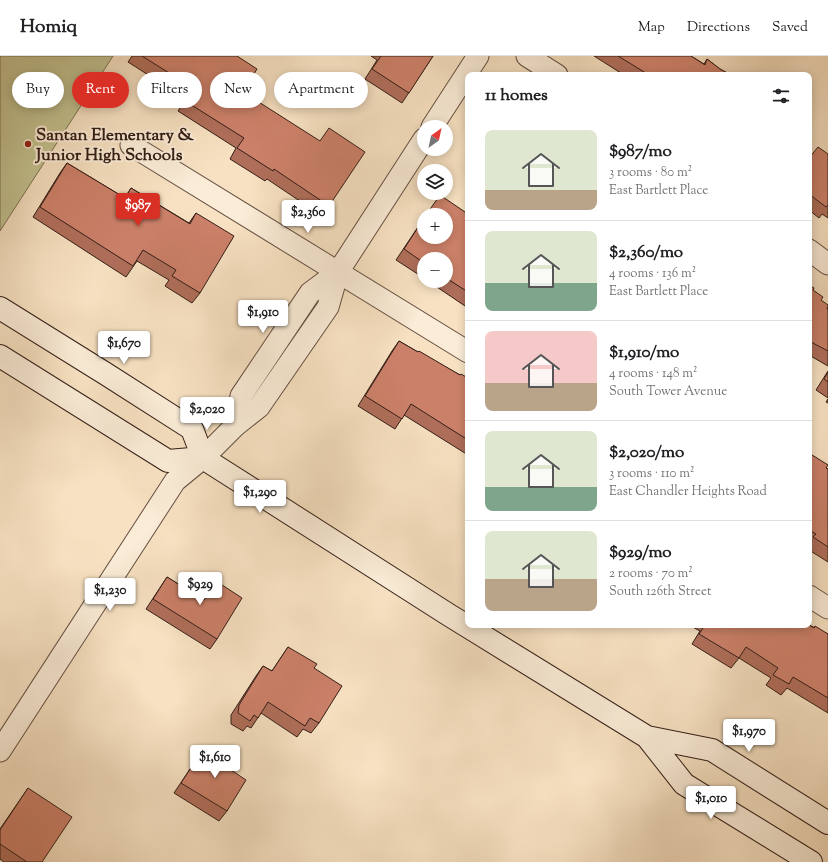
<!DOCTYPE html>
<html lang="en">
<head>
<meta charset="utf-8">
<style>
	body { margin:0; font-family:"Sorts Mill Goudy",serif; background:#f2f2f2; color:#202124; height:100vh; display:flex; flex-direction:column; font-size:15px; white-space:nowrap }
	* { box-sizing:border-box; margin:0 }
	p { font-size:13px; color:#757577 }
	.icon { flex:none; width:22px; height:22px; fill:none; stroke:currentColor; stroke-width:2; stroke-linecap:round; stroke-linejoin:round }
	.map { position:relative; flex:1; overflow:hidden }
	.drawer { position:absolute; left:465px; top:16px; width:347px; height:556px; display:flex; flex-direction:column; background:#fff; border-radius:8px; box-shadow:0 2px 10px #0003 }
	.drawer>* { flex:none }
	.hud { position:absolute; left:12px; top:16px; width:380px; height:36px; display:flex; gap:8px }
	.needle { width:26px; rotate:33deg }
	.tools { position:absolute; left:417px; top:64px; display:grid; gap:8px }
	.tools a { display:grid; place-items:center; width:36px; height:36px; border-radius:50%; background:#fff; box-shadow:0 2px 10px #0003; font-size:20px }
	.price { position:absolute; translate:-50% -34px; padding:0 9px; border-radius:4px; background:#fff; color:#222; font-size:13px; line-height:26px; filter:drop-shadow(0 1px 2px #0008) }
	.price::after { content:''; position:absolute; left:50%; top:24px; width:12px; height:9px; margin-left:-6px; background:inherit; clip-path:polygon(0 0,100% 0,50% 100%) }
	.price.active { background:#d93025; color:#fff }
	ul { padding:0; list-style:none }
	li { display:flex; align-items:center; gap:12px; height:100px; padding:0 20px }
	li+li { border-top:1px solid #e0e0e0 }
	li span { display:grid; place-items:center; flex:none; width:112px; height:80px; border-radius:8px; color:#555 }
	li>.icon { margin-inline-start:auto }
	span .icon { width:48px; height:48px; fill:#fffc; stroke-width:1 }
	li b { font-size:17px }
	h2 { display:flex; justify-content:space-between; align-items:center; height:48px; padding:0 20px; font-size:17px }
	.tag { padding:0 14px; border-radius:18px; background:#fff; box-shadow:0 2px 10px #0003; font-size:14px; line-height:36px }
	.tag.active { background:#d93025; color:#fff }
	header { display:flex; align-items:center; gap:24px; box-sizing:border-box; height:56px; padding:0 20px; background:#fff; border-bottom:1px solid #e0e0e0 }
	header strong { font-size:19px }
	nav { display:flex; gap:22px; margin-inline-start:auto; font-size:14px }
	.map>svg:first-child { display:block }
	.green { fill:#c2c18f; stroke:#7b7053 }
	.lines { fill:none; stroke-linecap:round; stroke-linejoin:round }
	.minor-casing { stroke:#654f42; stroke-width:23 }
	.secondary-casing { stroke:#341e17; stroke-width:24 }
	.minor { stroke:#faecd7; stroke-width:21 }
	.secondary { stroke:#faecd7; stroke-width:22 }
	.wall { fill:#af6e5a; stroke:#341e17 }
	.building { fill:#cb8069; stroke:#341e17 }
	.poi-dot { fill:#8f2418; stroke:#faecd7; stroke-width:1.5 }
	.labels { text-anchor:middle; stroke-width:4; stroke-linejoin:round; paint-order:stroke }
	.poi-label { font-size:17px; font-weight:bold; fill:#341e17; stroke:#faecd7; text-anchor:start }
</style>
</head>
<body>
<header>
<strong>Homiq</strong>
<nav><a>Map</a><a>Directions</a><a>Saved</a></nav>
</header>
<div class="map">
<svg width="828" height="806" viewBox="0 0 828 806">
	<rect width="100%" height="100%" fill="#f7e1c2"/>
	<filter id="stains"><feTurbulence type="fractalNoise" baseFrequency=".005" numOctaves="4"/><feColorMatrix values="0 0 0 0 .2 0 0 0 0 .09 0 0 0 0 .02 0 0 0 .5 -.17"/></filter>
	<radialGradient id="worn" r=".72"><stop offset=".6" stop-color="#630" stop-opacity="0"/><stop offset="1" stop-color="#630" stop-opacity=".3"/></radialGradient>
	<!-- green -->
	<path class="green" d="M0,0H113L0,175Z"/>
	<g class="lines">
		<!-- minor casing -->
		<g class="minor-casing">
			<path id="minor" d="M527,0L557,19
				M432,71L478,0
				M131,89L468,296
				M809,194L828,208
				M235,370L241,340L310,237L338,216
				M809,540L828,552
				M0,695L175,425L203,402L235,370L259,351L328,251L338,216L424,83"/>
		</g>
		<!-- secondary casing -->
		<g class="secondary-casing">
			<path id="secondary" d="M0,252L106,318L192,373L203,402
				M0,300L168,405L203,402L449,559L647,681L712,694L828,767
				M647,681L684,728L811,806"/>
		</g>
		<!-- minor -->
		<use href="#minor" class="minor"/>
		<!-- secondary -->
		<use href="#secondary" class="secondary"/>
	</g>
	<!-- wall -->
	<path class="wall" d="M132,0H237L243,36L329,150L322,160L267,123L265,125L230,103L236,92L178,55L186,43L128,6Z
		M371,0H433L402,47L365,23L377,4Z
		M594,0H691L704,8L707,3L720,13L731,19H624Z
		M828,98V162L822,158L819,162L809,154V102Z
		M67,107L125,142L131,132L189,167L196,157L200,237L192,247L165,230L169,224L137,205L126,221L33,161L60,117Z
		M424,162L468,175V252L428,225H446V203H424V222L396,204Z
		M809,229L828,253V310L809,299Z
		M399,285L418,296L460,319L468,322V399L404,359L395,373L358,350L392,295Z
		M828,315V342L816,334Z
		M828,343V347L826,346Z
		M809,397L828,413V506L809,494Z
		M167,521L204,544L216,525L217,583L210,593L146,553Z
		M689,569H809L828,578V657L787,632L781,639L766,629L771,622L739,602L731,612L692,588L700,575Z
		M288,591L314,612L319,667L311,677L303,673L297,681L261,657L251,672L247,670L243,675L231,668V659L256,620L263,610L272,615Z
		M212,690L231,714L227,755L219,765L174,737L198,701L203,704Z
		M28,732L42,806H4L0,803V773Z"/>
	<!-- building -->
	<path class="building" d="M142,0H237L257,13L243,36L320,85L329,72L365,96L329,150L274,113L273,115L237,92L244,82L185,45L193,32Z
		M381,0H433L409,37L372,13Z
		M618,0H691L705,9L707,3L720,13L731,19H658L653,17L652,19H649Z
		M818,91L828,98V149L826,151L809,138V102Z
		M67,107L125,142L131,132L190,168L196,157L234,180L200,237L172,220L176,214L143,194L133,210L40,151Z
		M440,139L468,158V173L467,175H468V236L446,222V203H424V207L404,193L424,162V181H446V159H426Z
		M809,229L814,232L813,234L823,241L821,244L828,249L827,253H828V295L809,285Z
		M399,285L418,296L419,295L460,319L461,318L468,322V384L411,348L402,363L365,340Z
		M828,316V326L824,323Z
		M809,397L828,409L826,412L828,413V491L813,481L816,478L809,474Z
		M167,521L204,544L216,525L242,542L217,583L153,543Z
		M705,569H809L814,572L815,570L828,578V642L793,621L789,628L773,619L778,612L746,591L739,602L699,578Z
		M288,591L317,608L314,612L342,630L319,667L310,662L305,670L268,646L258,662L254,659L250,665L238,657L239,649L263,610L272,615Z
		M212,690L237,705L231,714L246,724L227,755L181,727L198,701L203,704Z
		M28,732L72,761L42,806H27L0,788V774Z"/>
	<!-- markers -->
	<circle class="poi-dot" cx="28" cy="88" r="4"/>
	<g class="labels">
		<!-- poi labels -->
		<g class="poi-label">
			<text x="36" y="84">Santan Elementary &amp;<tspan x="36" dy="20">Junior High Schools</tspan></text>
		</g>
	</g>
	<rect width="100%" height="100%" filter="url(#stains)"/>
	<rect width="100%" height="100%" fill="url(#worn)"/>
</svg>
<div class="tools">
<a><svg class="needle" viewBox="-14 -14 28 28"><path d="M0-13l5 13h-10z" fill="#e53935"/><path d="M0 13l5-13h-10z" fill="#757577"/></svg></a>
<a><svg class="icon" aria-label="layers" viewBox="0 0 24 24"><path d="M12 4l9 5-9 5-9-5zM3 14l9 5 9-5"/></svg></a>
<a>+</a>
<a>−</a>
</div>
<b class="price active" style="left:138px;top:171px">$987</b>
<b class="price" style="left:308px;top:178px">$2,360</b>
<b class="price" style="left:263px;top:278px">$1,910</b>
<b class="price" style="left:124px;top:309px">$1,670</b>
<b class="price" style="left:207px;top:375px">$2,020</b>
<b class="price" style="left:260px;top:458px">$1,290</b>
<b class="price" style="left:200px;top:550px">$929</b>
<b class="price" style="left:110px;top:556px">$1,230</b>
<b class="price" style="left:749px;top:697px">$1,970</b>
<b class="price" style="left:215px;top:723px">$1,610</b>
<b class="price" style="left:711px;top:764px">$1,010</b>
<div class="hud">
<a class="tag">Buy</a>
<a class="tag active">Rent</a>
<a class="tag">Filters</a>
<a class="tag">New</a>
<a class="tag">Apartment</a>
</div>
<section class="drawer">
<h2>11 homes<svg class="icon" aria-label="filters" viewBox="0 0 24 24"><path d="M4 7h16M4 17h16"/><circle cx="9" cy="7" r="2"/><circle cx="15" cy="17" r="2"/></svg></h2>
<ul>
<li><span style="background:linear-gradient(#dfe7d0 75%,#b9a48a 0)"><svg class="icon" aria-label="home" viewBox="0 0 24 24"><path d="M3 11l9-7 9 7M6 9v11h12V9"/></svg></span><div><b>$987/mo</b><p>3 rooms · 80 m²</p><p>East Bartlett Place</p></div></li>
<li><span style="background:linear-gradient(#dfe7d0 65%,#7fa58c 0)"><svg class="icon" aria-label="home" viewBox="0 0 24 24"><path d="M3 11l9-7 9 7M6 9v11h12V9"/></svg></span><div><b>$2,360/mo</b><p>4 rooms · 136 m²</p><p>East Bartlett Place</p></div></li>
<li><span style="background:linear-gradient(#f6c9c9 65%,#b9a48a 0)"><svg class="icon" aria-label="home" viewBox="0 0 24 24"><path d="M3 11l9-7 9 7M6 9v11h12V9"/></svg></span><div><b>$1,910/mo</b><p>4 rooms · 148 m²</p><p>South Tower Avenue</p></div></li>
<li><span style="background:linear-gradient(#dfe7d0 70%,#7fa58c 0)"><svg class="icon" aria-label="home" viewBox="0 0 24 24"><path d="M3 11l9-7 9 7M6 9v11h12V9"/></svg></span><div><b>$2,020/mo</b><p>3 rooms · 110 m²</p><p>East Chandler Heights Road</p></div></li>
<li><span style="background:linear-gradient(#dfe7d0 60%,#b9a48a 0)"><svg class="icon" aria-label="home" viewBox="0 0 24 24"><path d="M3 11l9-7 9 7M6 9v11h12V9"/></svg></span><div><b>$929/mo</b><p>2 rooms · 70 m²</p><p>South 126th Street</p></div></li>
</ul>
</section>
</div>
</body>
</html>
